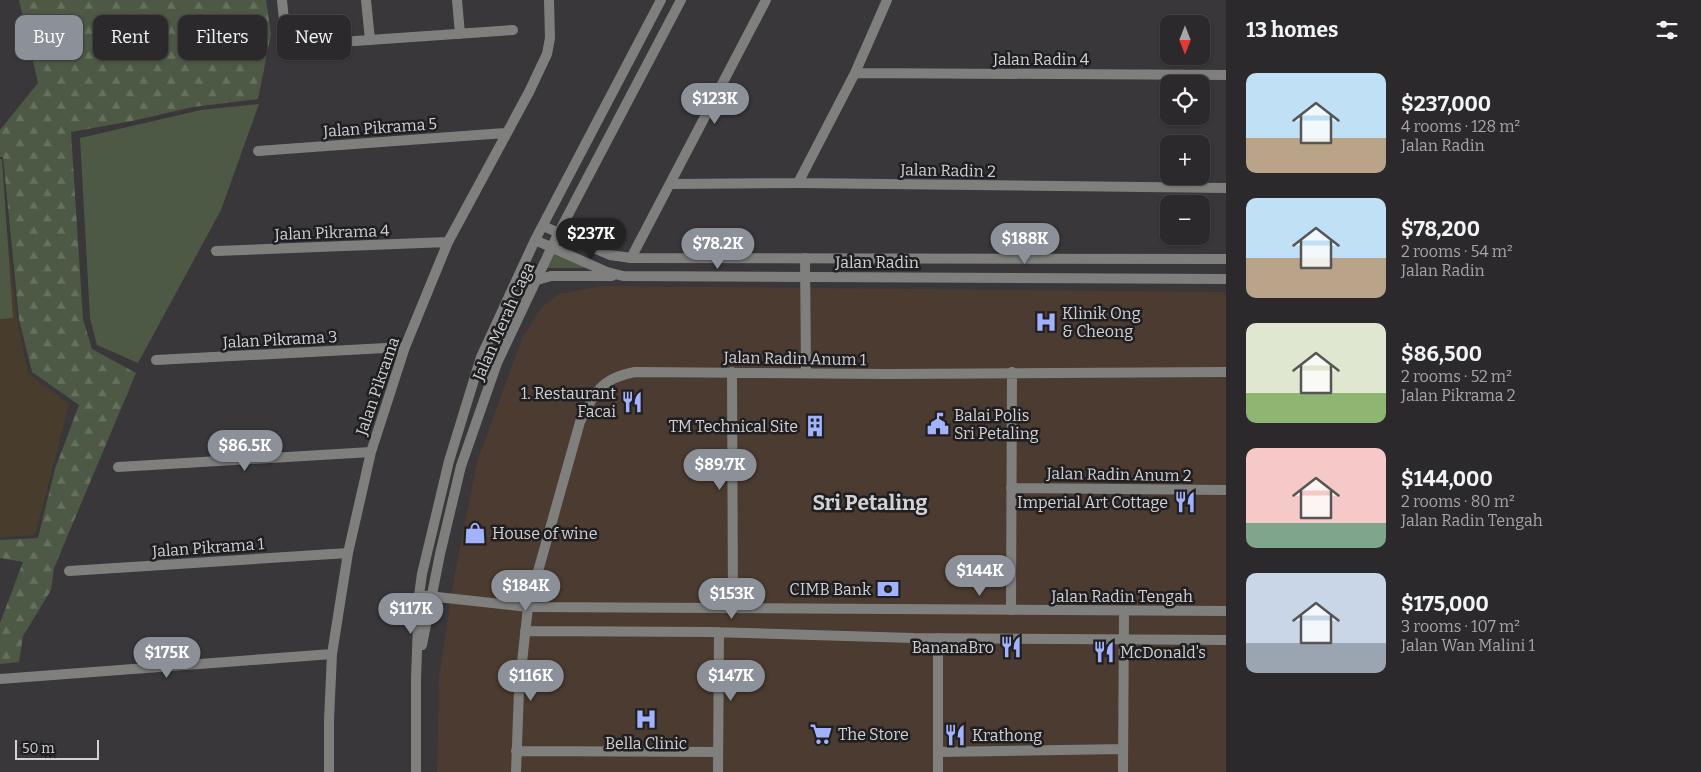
<!DOCTYPE html>
<html lang="en">
<head>
<meta charset="utf-8">
<style>
	body { margin:0; font-family:Bitter,serif; background:#373538; color:#f1f3f6; height:100vh; display:flex; flex-direction:column; font-size:19px; white-space:nowrap }
	* { box-sizing:border-box; margin:0 }
	p { font-size:16px; color:#a6a6a9 }
	.icon { flex:none; width:28px; height:28px; fill:none; stroke:currentColor; stroke-width:2; stroke-linecap:round; stroke-linejoin:round }
	.map { position:relative; flex:1; overflow:hidden }
	.drawer { display:flex; flex-direction:column; background:#2b292c; width:475px }
	.drawer>* { flex:none }
	.guide { position:absolute; left:15px; top:15px; width:475px; height:45px; display:flex; gap:10px }
	.needle { width:32px; rotate:180deg }
	.tools { position:absolute; left:1160px; top:15px; display:grid; gap:10px }
	.tools a { display:grid; place-items:center; width:50px; height:50px; border-radius:10px; background:#2b292c; box-shadow:0 1px 4px #0004,0 0 0 1px #474548; font-size:25px }
	.scale { position:absolute; left:15px; bottom:12px; width:84px; box-sizing:border-box; padding-left:5px; border:2px solid #d3d1d3; border-top:0; font-size:14px; line-height:18px; white-space:nowrap; color:#d3d1d3; -webkit-text-stroke:4px #1f1e20; paint-order:stroke }
	.price { position:absolute; translate:-50% -42px; padding:0 11px; border-radius:18px; background:#8c9099; color:#fff; font-size:16px; line-height:32px; filter:drop-shadow(0 1px 2px #0008) }
	.price::after { content:''; position:absolute; left:50%; top:30px; width:15px; height:11px; margin-left:-8px; background:inherit; clip-path:polygon(0 0,100% 0,50% 100%) }
	.price.on { background:#222; color:#fff }
	ul { padding:0; list-style:none }
	li { display:flex; align-items:center; gap:15px; height:125px; padding:0 20px }
	li span { display:grid; place-items:center; flex:none; width:140px; height:100px; border-radius:10px; color:#555 }
	li>.icon { margin-inline-start:auto }
	span .icon { width:60px; height:60px; fill:#fffc; stroke-width:1 }
	li b { font-size:21px }
	h2 { display:flex; justify-content:space-between; align-items:center; height:60px; padding:0 20px; font-size:21px }
	.tag { padding:0 18px; border-radius:10px; background:#2b292c; box-shadow:0 1px 4px #0004,0 0 0 1px #474548; font-size:18px; line-height:45px }
	.tag.on { background:#8c9099; color:#fff }
	main { display:flex; flex:1; min-height:0 }
	.map>svg:first-child { display:block }
	.commercial { fill:#4c3b30 }
	.education { fill:#483d2d }
	.green { fill:#4d5944 }
	.forest { fill:url(#forest-firs) }
	.lines { fill:none; stroke-linecap:round; stroke-linejoin:round }
	.minor { stroke:#7f7f7d; stroke-width:10 }
	.tertiary { stroke:#7f7f7d; stroke-width:10 }
	.labels { text-anchor:middle; stroke-width:5; stroke-linejoin:round; paint-order:stroke }
	.street-label { font-size:16px; fill:#d3d1d3; stroke:#1f1e20 }
	.poi-label { font-size:16px; fill:#d3d1d3; stroke:#1f1e20; text-anchor:start }
	.district-label { font-size:21px; font-weight:bold; fill:#d3d1d3; stroke:#1f1e20 }
</style>
</head>
<body>
<main>
<div class="map">
<svg width="1226" height="772" viewBox="0 0 1226 772">
	<defs>
		<pattern id="forest-firs" width="22" height="20" patternUnits="userSpaceOnUse" patternTransform="scale(1.25)"><rect width="22" height="20" fill="#4d5944"/><path d="M5 1l3.5 6h-7zM16 11l3.5 6h-7z" fill="#66705e"/></pattern>
	</defs>
	<rect width="100%" height="100%" fill="#39373a"/>
	<!-- commercial -->
	<path class="commercial" d="M600,286L1226,292V772H437L439,677L454,578L477,462L522,338L542,307L559,294Z"/>
	<!-- education -->
	<path class="education" d="M0,169L17,317L28,373L69,404L35,535L0,537Z"/>
	<!-- green -->
	<path class="green" d="M259,104L221,210L138,363L97,345L90,318L80,138L201,110Z
		M0,159H2L13,318L0,319Z
		M553,250L591,268H546Z"/>
	<!-- forest -->
	<path class="forest" d="M19,0H266L271,34L258,99L193,107L132,121L71,132L83,319L92,349L136,373L54,568L51,590L23,636L19,662L0,664V623L23,562L0,558V540L38,538L55,469L79,405L32,372L19,319L3,157H0V130L38,83Z"/>
	<g class="lines">
		<!-- minor -->
		<path class="minor" d="M282,0L285,31L297,45L513,30
			M366,0L370,40
			M457,0L460,34
			M855,73L1226,75
			M258,151L505,133
			M798,183L855,73L887,0
			M670,184L798,183L1226,188
			M216,251L448,242
			M631,258L766,0
			M805,258L806,372
			M156,360L405,347
			M732,372L733,609
			M118,467L371,452
			M1011,488L1226,490
			M69,571L348,553
			M1011,610L1012,372
			M525,631L711,632L913,638L1226,640
			M0,679L332,654
			M516,751L718,752
			M938,752L1123,749
			M329,772V720L332,654L348,553L371,452L405,347L448,242L529,92L547,54L550,38L549,0
			M516,772L519,690L528,607L580,422C594,393 601,378 635,372L887,374L1226,372
			M718,772L719,632
			M938,772V638
			M1123,772L1124,611"/>
		<!-- tertiary -->
		<path class="tertiary" d="M543,226L610,255L631,258L1226,259
			M535,240L607,272L623,276L1226,279
			M537,280L551,276H612
			M419,595L528,607L1226,611
			M510,603L522,600L532,590
			M422,645L440,554L461,466L497,363L559,232L681,0
			M416,772V678L419,595L422,574L449,461L481,357L535,240L661,0"/>
	</g>
	<!-- icons -->
	<defs>
		<g id="hospital-bare" transform="scale(1.725)"><path d="M-5-5h3v3.5h4V-5h3V5h-3V1.5h-4V5h-3Z" fill="#a3b2fd" stroke="#1f1e20" stroke-width="2.5" paint-order="stroke"/></g>
		<g id="restaurant-bare" transform="scale(1.725)"><path d="M-5-6h1v4h1v-4h1v4h1v-4h1v5L-1.5 .5V6h-2V.5L-5-1ZM5-6V6H3V1.5H1.5Q1.5-4 5-6Z" fill="#a3b2fd" stroke="#1f1e20" stroke-width="2.5" paint-order="stroke"/></g>
		<g id="civic-bare" transform="scale(1.725)"><path d="M-.6-6.5H3V-4.5H.6V-3L4-1V1h2V6H-6V1h2V-1L-.6-3ZM-1.2 2.5V6h2.4V2.5Z" fill="#a3b2fd" stroke="#1f1e20" stroke-width="2.5" paint-order="stroke"/></g>
		<g id="building-bare" transform="scale(1.725)"><path d="M-4-6H4V6H1V3H-1V6H-4ZM-2.5-4.3h1.7v1.8h-1.7ZM.8-4.3h1.7v1.8H.8ZM-2.5-1h1.7V.8h-1.7ZM.8-1h1.7V.8H.8Z" fill="#a3b2fd" stroke="#1f1e20" stroke-width="2.5" paint-order="stroke"/></g>
		<g id="shop-bare" transform="scale(1.725)"><path d="M-5-2.5h2.3a2.7 3.5 0 0 1 5.4 0H5L5.5 6h-11ZM-1.5-2.5h3a1.5 2.3 0 0 0-3 0Z" fill="#a3b2fd" stroke="#1f1e20" stroke-width="2.5" paint-order="stroke"/></g>
		<g id="bank-bare" transform="scale(1.725)"><path d="M-6-4H6V4H-6ZM0-2.3a2.3 2.3 0 1 0 0 4.6a2.3 2.3 0 1 0 0-4.6Z" fill="#a3b2fd" stroke="#1f1e20" stroke-width="2.5" paint-order="stroke"/></g>
		<g id="supermarket-bare" transform="scale(1.725)"><path d="M-6-5.5h2.5l.6 2H6L4.5 2H-2.5L-4.4-4H-6ZM-1.5 3.2a1.3 1.3 0 1 0 .1 0ZM3 3.2a1.3 1.3 0 1 0 .1 0Z" fill="#a3b2fd" stroke="#1f1e20" stroke-width="2.5" paint-order="stroke"/></g>
	</defs>
	<g fill-rule="evenodd">
		<use href="#hospital-bare" x="1046" y="322"/>
		<use href="#restaurant-bare" x="632" y="402"/>
		<use href="#civic-bare" x="938" y="424"/>
		<use href="#building-bare" x="815" y="426"/>
		<use href="#restaurant-bare" x="1185" y="502"/>
		<use href="#shop-bare" x="475" y="533"/>
		<use href="#bank-bare" x="888" y="589"/>
		<use href="#restaurant-bare" x="1011" y="647"/>
		<use href="#restaurant-bare" x="1104" y="652"/>
		<use href="#hospital-bare" x="646" y="719"/>
		<use href="#supermarket-bare" x="821" y="734"/>
		<use href="#restaurant-bare" x="955" y="735"/>
	</g>
	<g class="labels">
		<!-- street labels -->
		<g class="street-label">
			<text x="1041" y="65">Jalan Radin 4</text>
			<text transform="translate(380 127) rotate(-4)" y="6">Jalan Pikrama 5</text>
			<text transform="translate(948 170) rotate(1)" y="6">Jalan Radin 2</text>
			<text transform="translate(332 232) rotate(-2)" y="6">Jalan Pikrama 4</text>
			<text x="877" y="268">Jalan Radin</text>
			<text transform="translate(503 321) rotate(-66)" y="6">Jalan Merah Caga</text>
			<text transform="translate(280 339) rotate(-3)" y="6">Jalan Pikrama 3</text>
			<text transform="translate(795 358) rotate(1)" y="6">Jalan Radin Anum 1</text>
			<text transform="translate(377 386) rotate(-71)" y="6">Jalan Pikrama</text>
			<text transform="translate(1119 474) rotate(1)" y="6">Jalan Radin Anum 2</text>
			<text transform="translate(208 547) rotate(-4)" y="6">Jalan Pikrama 1</text>
			<text x="1122" y="602">Jalan Radin Tengah</text>
		</g>
		<!-- poi labels -->
		<g class="poi-label">
			<text x="1062" y="319">Klinik Ong<tspan x="1062" dy="18">&amp; Cheong</tspan></text>
			<text x="616" y="399" text-anchor="end">1. Restaurant<tspan x="616" dy="18">Facai</tspan></text>
			<text x="954" y="421">Balai Polis<tspan x="954" dy="18">Sri Petaling</tspan></text>
			<text x="798" y="432" text-anchor="end">TM Technical Site</text>
			<text x="1168" y="508" text-anchor="end">Imperial Art Cottage</text>
			<text x="492" y="539">House of wine</text>
			<text x="871" y="595" text-anchor="end">CIMB Bank</text>
			<text x="994" y="653" text-anchor="end">BananaBro</text>
			<text x="1120" y="658">McDonald's</text>
			<text x="838" y="740">The Store</text>
			<text x="972" y="741">Krathong</text>
			<text x="646" y="749" text-anchor="middle">Bella Clinic</text>
		</g>
		<!-- district labels -->
		<g class="district-label">
			<text x="870" y="510">Sri Petaling</text>
		</g>
	</g>
</svg>
<div class="tools">
<a><svg class="needle" viewBox="-14 -14 28 28"><path d="M0-13l5 13h-10z" fill="#e53935"/><path d="M0 13l5-13h-10z" fill="#a6a6a9"/></svg></a>
<a><svg class="icon" aria-label="locate" viewBox="0 0 24 24"><circle cx="12" cy="12" r="6"/><path d="M12 2v4M12 18v4M2 12h4M18 12h4"/></svg></a>
<a>+</a>
<a>−</a>
</div>
<div class="scale">50 m</div>
<b class="price" style="left:715px;top:125px">$123K</b>
<b class="price on" style="left:591px;top:260px">$237K</b>
<b class="price" style="left:1025px;top:265px">$188K</b>
<b class="price" style="left:718px;top:270px">$78.2K</b>
<b class="price" style="left:245px;top:472px">$86.5K</b>
<b class="price" style="left:720px;top:491px">$89.7K</b>
<b class="price" style="left:980px;top:597px">$144K</b>
<b class="price" style="left:526px;top:612px">$184K</b>
<b class="price" style="left:732px;top:620px">$153K</b>
<b class="price" style="left:411px;top:635px">$117K</b>
<b class="price" style="left:167px;top:679px">$175K</b>
<b class="price" style="left:531px;top:702px">$116K</b>
<b class="price" style="left:731px;top:702px">$147K</b>
<div class="guide">
<a class="tag on">Buy</a>
<a class="tag">Rent</a>
<a class="tag">Filters</a>
<a class="tag">New</a>
</div>
</div>
<section class="drawer">
<h2>13 homes<svg class="icon" aria-label="filters" viewBox="0 0 24 24"><path d="M4 7h16M4 17h16"/><circle cx="9" cy="7" r="2"/><circle cx="15" cy="17" r="2"/></svg></h2>
<ul>
<li><span style="background:linear-gradient(#bfe0f5 65%,#b9a48a 0)"><svg class="icon" aria-label="home" viewBox="0 0 24 24"><path d="M3 11l9-7 9 7M6 9v11h12V9"/></svg></span><div><b>$237,000</b><p>4 rooms · 128 m²</p><p>Jalan Radin</p></div></li>
<li><span style="background:linear-gradient(#bfe0f5 60%,#b9a48a 0)"><svg class="icon" aria-label="home" viewBox="0 0 24 24"><path d="M3 11l9-7 9 7M6 9v11h12V9"/></svg></span><div><b>$78,200</b><p>2 rooms · 54 m²</p><p>Jalan Radin</p></div></li>
<li><span style="background:linear-gradient(#dfe7d0 70%,#8fb573 0)"><svg class="icon" aria-label="home" viewBox="0 0 24 24"><path d="M3 11l9-7 9 7M6 9v11h12V9"/></svg></span><div><b>$86,500</b><p>2 rooms · 52 m²</p><p>Jalan Pikrama 2</p></div></li>
<li><span style="background:linear-gradient(#f6c9c9 75%,#7fa58c 0)"><svg class="icon" aria-label="home" viewBox="0 0 24 24"><path d="M3 11l9-7 9 7M6 9v11h12V9"/></svg></span><div><b>$144,000</b><p>2 rooms · 80 m²</p><p>Jalan Radin Tengah</p></div></li>
<li><span style="background:linear-gradient(#c9d6e8 70%,#9aa5b1 0)"><svg class="icon" aria-label="home" viewBox="0 0 24 24"><path d="M3 11l9-7 9 7M6 9v11h12V9"/></svg></span><div><b>$175,000</b><p>3 rooms · 107 m²</p><p>Jalan Wan Malini 1</p></div></li>
</ul>
</section>
</main>
</body>
</html>
